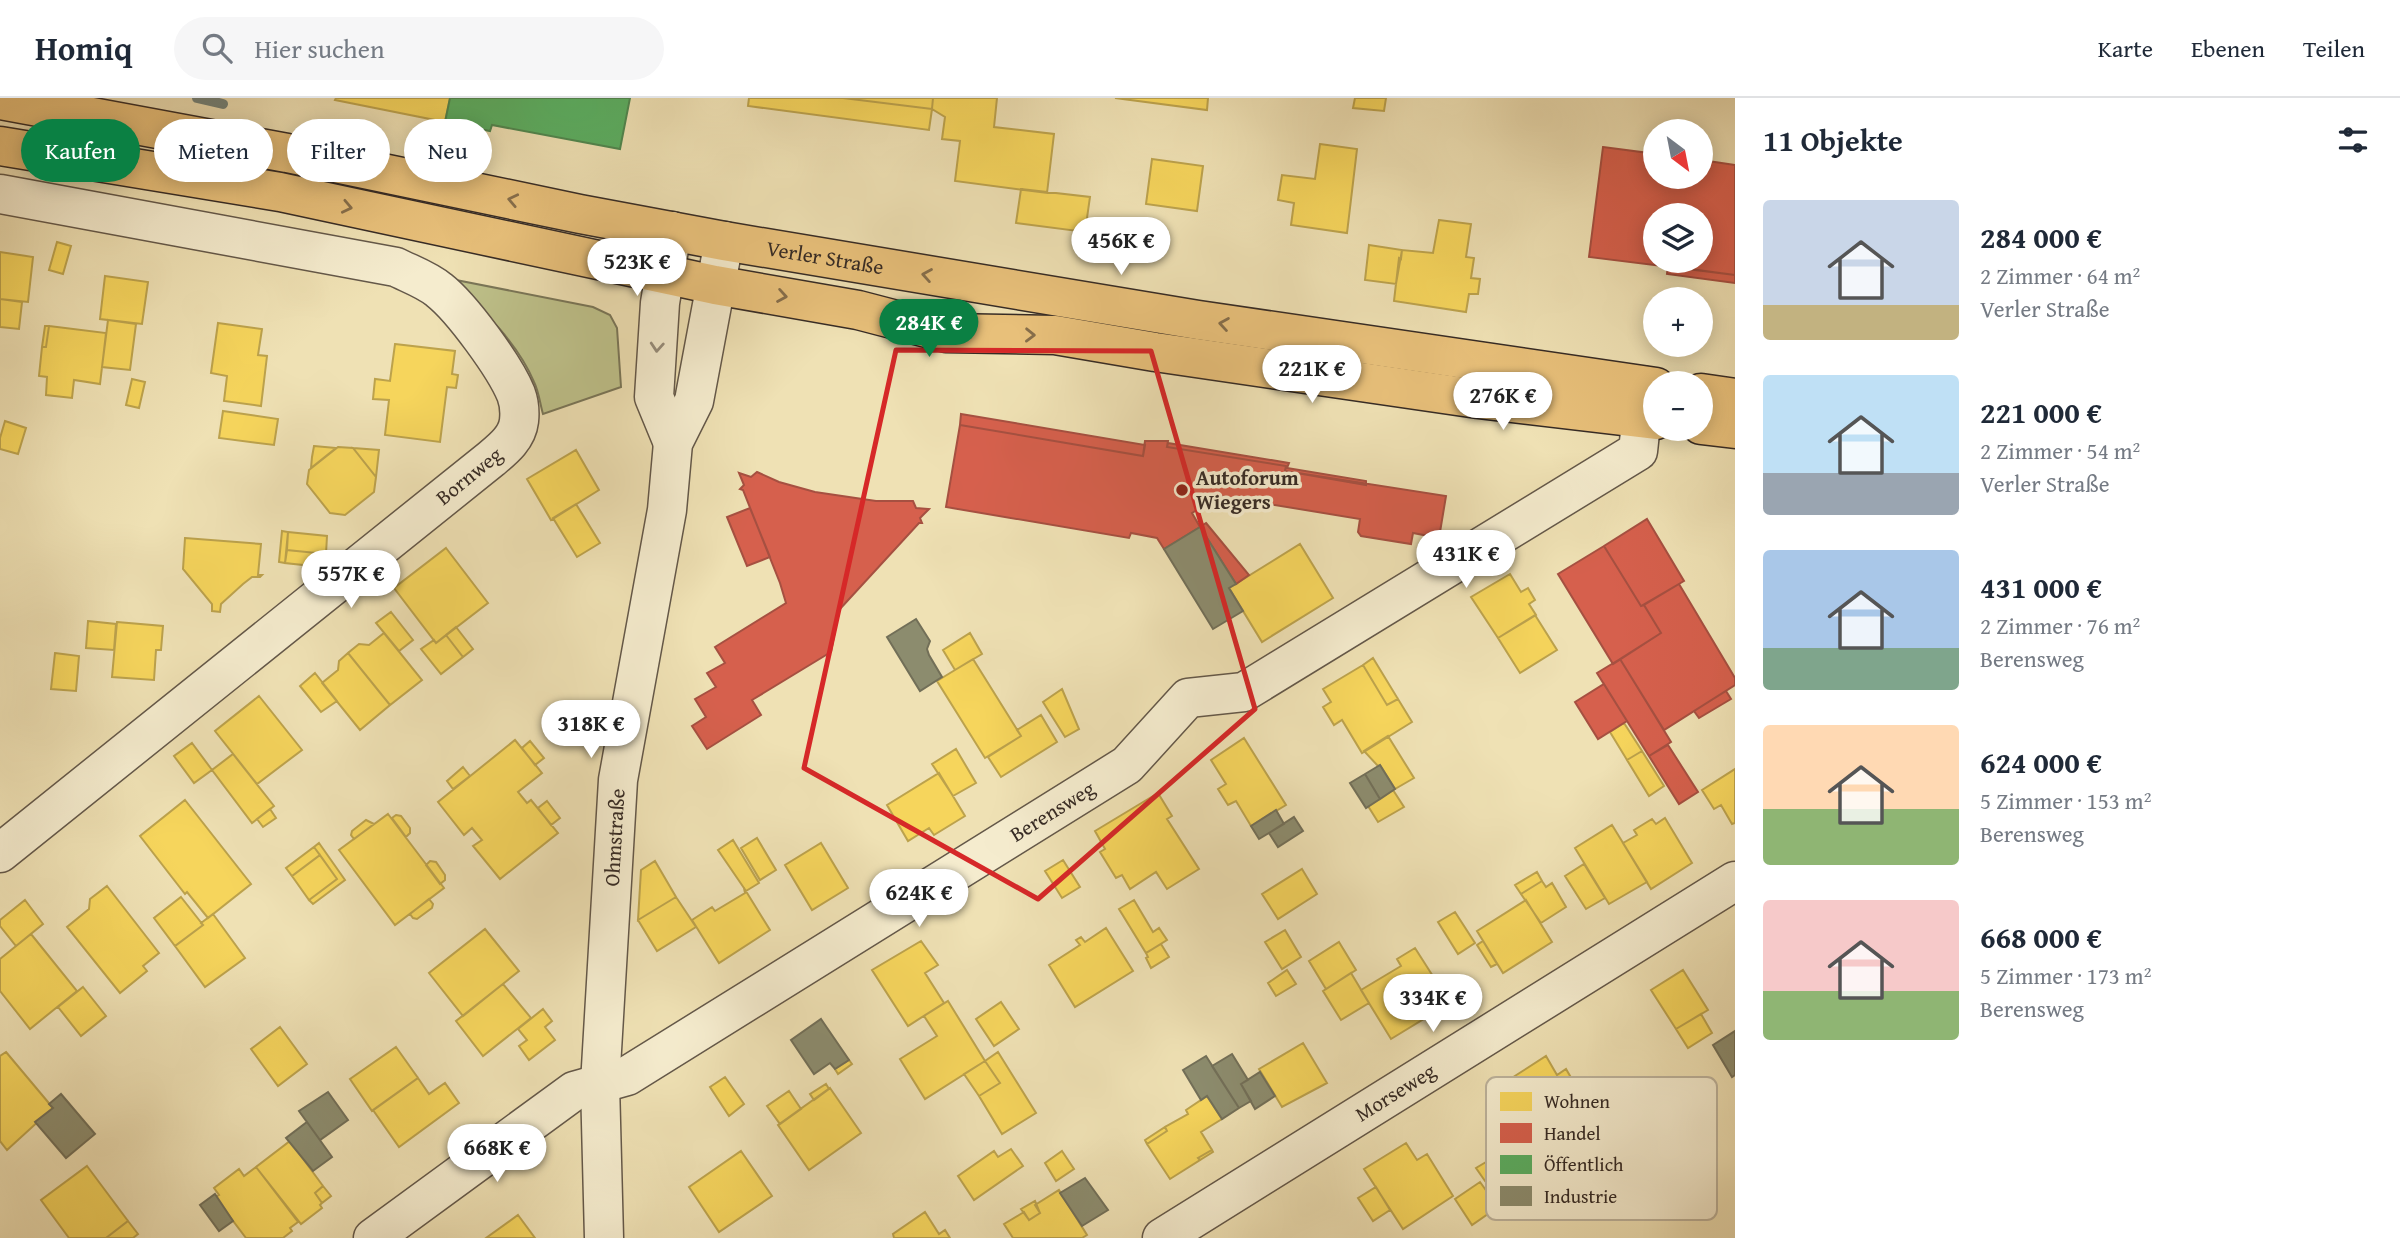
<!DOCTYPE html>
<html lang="de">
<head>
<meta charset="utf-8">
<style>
	body { margin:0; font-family:"Gentium Book Plus",serif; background:#f6f6f7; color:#1f2937; height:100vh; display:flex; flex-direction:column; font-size:26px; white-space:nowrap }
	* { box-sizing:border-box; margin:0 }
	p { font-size:23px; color:#747a83 }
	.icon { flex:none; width:38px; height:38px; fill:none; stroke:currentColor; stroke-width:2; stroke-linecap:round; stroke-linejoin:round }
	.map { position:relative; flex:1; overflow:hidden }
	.panel { display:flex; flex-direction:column; background:#fff; width:665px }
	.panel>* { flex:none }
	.top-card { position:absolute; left:21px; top:21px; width:665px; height:63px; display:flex; gap:14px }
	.needle { width:46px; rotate:148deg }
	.fabs { position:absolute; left:1643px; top:21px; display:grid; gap:14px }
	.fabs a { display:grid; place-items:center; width:70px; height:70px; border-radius:50%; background:#fff; box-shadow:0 4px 18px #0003; font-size:35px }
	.price { position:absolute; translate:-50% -60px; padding:0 16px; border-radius:24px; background:#fff; color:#222; font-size:23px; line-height:46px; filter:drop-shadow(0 2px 4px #0008) }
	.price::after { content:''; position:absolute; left:50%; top:42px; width:21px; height:16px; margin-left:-10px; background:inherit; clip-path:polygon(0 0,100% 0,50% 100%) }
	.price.current { background:#0b8043; color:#fff }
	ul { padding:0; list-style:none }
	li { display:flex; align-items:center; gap:21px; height:175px; padding:0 28px }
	li span { display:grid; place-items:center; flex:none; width:196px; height:140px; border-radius:7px; color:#555 }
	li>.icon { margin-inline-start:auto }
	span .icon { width:84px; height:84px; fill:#fffc; stroke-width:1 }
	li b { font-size:30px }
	h2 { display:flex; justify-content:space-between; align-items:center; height:84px; padding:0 28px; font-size:30px }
	.pill { padding:0 24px; border-radius:32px; background:#fff; box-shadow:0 4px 18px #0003; font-size:24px; line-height:63px }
	.pill.current { background:#0b8043; color:#fff }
	header { display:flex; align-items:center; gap:42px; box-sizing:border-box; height:98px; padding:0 35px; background:#fff; border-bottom:2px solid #e0e1e3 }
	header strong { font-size:33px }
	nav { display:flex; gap:38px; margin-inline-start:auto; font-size:24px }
	.search { width:490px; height:63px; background:#f6f6f7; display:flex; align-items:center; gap:18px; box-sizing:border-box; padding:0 24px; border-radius:38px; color:#747a83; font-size:26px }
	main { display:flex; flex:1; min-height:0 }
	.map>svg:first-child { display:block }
	.green { fill:#bec18a; stroke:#7a7658; stroke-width:2 }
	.homes { fill:#f6d55c; stroke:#bca24c; stroke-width:2 }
	.shops { fill:#d6604d; stroke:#a65041; stroke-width:2; fill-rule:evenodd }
	.public { fill:#5aae61; stroke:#4f874f; stroke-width:2 }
	.industry { fill:#8c8c6e; stroke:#726f58; stroke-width:2 }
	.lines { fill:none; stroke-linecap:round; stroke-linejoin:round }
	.stream { stroke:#72827a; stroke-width:10 }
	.minor-casing { stroke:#645849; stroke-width:41 }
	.major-casing { stroke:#362b25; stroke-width:41 }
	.minor { stroke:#f5ecce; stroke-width:38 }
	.major { stroke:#e8c07a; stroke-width:38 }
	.oneway { stroke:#866e4b }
	.oneway2 { stroke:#968c7a }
	.marked { fill:none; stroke:#d62828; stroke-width:5; stroke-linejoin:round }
	.poi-dot { fill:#8f2418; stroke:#f5ecce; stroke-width:2.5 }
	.labels { text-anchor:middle; stroke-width:7; stroke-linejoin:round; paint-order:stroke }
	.street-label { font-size:21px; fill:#362b25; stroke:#f5ecce }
	.poi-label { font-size:21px; font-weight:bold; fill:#362b25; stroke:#f5ecce; text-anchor:start }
	.key { fill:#f5ecce; stroke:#bcb29b; stroke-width:2 }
	.key-label { font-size:19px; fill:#362b25 }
</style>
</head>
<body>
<header>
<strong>Homiq</strong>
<div class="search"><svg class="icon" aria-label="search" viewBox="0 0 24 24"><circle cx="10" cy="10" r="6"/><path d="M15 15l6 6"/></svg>Hier suchen</div>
<nav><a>Karte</a><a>Ebenen</a><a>Teilen</a></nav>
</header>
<main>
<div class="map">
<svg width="1735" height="1140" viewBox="0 0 1735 1140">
	<rect width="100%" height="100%" fill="#efe1b4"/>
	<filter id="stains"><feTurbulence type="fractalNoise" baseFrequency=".00286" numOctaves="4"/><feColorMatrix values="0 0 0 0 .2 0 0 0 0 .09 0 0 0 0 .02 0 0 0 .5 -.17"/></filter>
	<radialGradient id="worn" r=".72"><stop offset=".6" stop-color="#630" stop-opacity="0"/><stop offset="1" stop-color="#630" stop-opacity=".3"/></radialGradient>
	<!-- green -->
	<path class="green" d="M451,181L593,209L610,217L617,230L621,289L543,316C540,306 539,294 534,284C517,244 482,211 451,181Z"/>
	<!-- homes -->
	<path class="homes" d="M336,0H450L445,24L335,2Z
		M749,0H843L932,11L929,32L748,8Z
		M843,0H933L932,11Z
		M933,0H997L994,29L1054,36L1047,95L955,83L960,43L942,41L945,19L932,11Z
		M1115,0H1208L1207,12Z
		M1355,0H1386L1384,13L1353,10Z
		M1320,46L1357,51L1347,135L1291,127L1294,105L1278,102L1282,77L1315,81Z
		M1152,61L1203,68L1197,113L1146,106Z
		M1021,91L1090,99L1085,134L1016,125Z
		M1439,122L1471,126L1466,159L1474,160L1471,180L1480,181L1478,196H1469L1466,214L1394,203L1399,160L1401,161L1402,152L1433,155Z
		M57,144L71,148L63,176L49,172Z
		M1369,147L1402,152L1396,186L1365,182Z
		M0,154L33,159L28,204L0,201Z
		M105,178L148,184L142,226L100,221Z
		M0,201L22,204L19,231L0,229Z
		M108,222L136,226L130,272L102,269Z
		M218,225L262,231L258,257L267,258L261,308L224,303L227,278L211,275Z
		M45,228H49L46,249H42Z
		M49,228L106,235L100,286L74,282L72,300L46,297L47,279L39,278L42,249H46Z
		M395,246L455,253L452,276L458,277L456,290L447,289L440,344L385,337L389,302L373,301L375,281L390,283Z
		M132,281L145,284L139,310L126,307Z
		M223,313L278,321L274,347L219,340Z
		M5,323L26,330L18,356L0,351V340Z
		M314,348L336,350L311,370L312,359Z
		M338,349L353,350L376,379L374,394L345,417L330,415L307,386L309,372Z
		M353,350L379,352L376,379Z
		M576,352L599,392L551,422L527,381Z
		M576,406L600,445L577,459L553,420Z
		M282,433L288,434L285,465L279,464Z
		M288,434L327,438L326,456L287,452Z
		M185,440L261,446L258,477H262L260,479H252L243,486L221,506L220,514L212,513V506L183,471Z
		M1300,446L1333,500L1262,544L1229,490Z
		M446,450L488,505L436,545L394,490Z
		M287,452L326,456L312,468L285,465Z
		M1510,476L1521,494L1528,490L1535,502L1529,506L1536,517L1498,540L1471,499Z
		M391,514L413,542L399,553L376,525Z
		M1535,517L1557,552L1520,575L1498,540Z
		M88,523L116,526L114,552L86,550Z
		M117,524L163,528L161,552H156L154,582L112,579Z
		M456,529L473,551L463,559L446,537Z
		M384,535L422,582L390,607L348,555L359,546L369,547Z
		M970,535L982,556L955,572L943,552Z
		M446,537L463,559L441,576L421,551L434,542L436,545Z
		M55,555L79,558L76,593L51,591Z
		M348,555L390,607L360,632L322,585L338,572L339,563Z
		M1373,560L1398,601L1387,607L1363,567Z
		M973,561L1021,638L985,660L937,583Z
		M1363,567L1387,607L1398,601L1412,624L1362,655L1342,622L1334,627L1323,609L1331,604L1323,591Z
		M315,575L337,603L321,614L300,588Z
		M1062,591L1079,631L1065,639L1043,604Z
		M259,598L302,652L257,686L215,633Z
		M1041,617L1057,644L1001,679L988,659L1021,638L1017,632Z
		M1624,625L1642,653L1627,662L1610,634Z
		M1388,638L1414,680L1395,691L1380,667L1378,668L1364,653Z
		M1244,640L1286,707L1251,728L1236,703L1228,707L1218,691L1226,686L1211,662Z
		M515,642L542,675L518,694L527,705L531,702L558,735L500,781L473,748L482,742L472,730L464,737L438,704Z
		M530,643L544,660L535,667L522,650Z
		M192,645L212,672L194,685L174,658Z
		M956,651L976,685L953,698L932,666Z
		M1642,653L1664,688L1649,698L1627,662Z
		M233,656L274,708L252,725L212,672Z
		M463,669L470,678L453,691L447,683Z
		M1735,671V725L1732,726L1721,707L1714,711L1702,692Z
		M939,675L965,718L934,737L929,730L908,743L887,707Z
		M1393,692L1404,709L1378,724L1368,708Z
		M1158,695L1172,718L1167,721L1199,771L1167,791L1156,774L1130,791L1122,777L1116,780L1100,754L1105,751L1095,733Z
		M185,702L251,786L208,820L187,794L185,796L140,738Z
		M547,703L560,720L551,727L538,710Z
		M270,711L276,720L263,729L257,721Z
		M388,716L444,790L395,827L339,752Z
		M396,717L401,718L410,730V735L406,739L392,720Z
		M1665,720L1692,765L1651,791L1623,745L1637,737L1634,732L1652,721L1656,726Z
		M366,722L374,726L354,741L351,737L352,733Z
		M1612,727L1647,784L1609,806L1575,750Z
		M757,740L776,772L760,782L741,750Z
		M733,742L759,785L746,793L718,752Z
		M319,745L345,782L313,806L309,802L337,781L314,749Z
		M821,745L848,790L812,812L785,767Z
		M314,749L320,757L292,778L286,770Z
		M320,757L337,781L309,802L292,778Z
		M1063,762L1080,789L1062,800L1045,773Z
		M430,763L436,764L445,777V782L440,786L426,767Z
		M655,763L676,799L638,822L641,772Z
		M1584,766L1605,800L1586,811L1565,778Z
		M1302,771L1317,796L1278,821L1262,796Z
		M1537,774L1542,783L1521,796L1515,787Z
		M1542,783L1546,789L1552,785L1566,809L1541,825L1521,796Z
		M107,788L159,855L143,868L147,873L120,895L67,829L89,811L90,801Z
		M744,790L770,832L719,865L692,822L712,809L715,813L745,795Z
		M181,799L203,827L175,848L154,820Z
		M676,799L696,829L657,853L638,822Z
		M429,801L433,806L432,810L417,821L413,820L410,816Z
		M25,802L43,826L16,848L0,828V822Z
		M1134,802L1153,834L1159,830L1167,842L1146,855L1119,811Z
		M1526,802L1552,844L1503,875L1477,833Z
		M1455,814L1475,845L1458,856L1438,824Z
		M213,816L245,860L205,889L175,848L203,827L201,825Z
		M1106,830L1133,873L1075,909L1049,867L1080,847L1076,842L1081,839L1085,844Z
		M485,831L519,873L463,918L429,875Z
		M1285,832L1301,859L1282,871L1265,844Z
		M31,836L77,893L30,931L0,893V861Z
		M921,843L938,867L925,875L944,905L908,928L872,872Z
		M1483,843L1497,866L1491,869L1477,847Z
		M1339,844L1356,872L1326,891L1309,863Z
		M1161,846L1169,859L1151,870L1146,860L1148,859L1146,855Z
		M1415,850L1450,905L1391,941L1361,892L1401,868L1397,861Z
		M1287,872L1296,886L1276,898L1268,885Z
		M1683,872L1708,912L1676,931L1651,892Z
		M1351,875L1369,905L1341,922L1323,893Z
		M503,886L531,920L483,958L456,923Z
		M83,889L106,918L81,938L58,909Z
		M948,903L985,963L925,1001L900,961L937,938L924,918Z
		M1001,904L1019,931L994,948L976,921Z
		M543,911L552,923L545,929L555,942L529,962L519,948L527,942L518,931Z
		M1701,916L1712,935L1688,950L1676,931Z
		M280,929L307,966L278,988L251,951Z
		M1303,945L1327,985L1282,1009L1259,971Z
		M396,949L418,980L372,1013L350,981Z
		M6,954L53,1010L7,1052L0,1043V958Z
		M998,954L1036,1015L1002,1036L979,998L1000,985L985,963Z
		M1546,958L1557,977L1566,971L1573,983L1564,989L1583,1019L1544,1043L1507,983Z
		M849,962L852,966L838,976L835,971Z
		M985,963L1000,985L979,998L964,976Z
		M725,979L744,1006L729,1018L710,989Z
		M418,980L429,996L445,985L459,1005L399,1049L373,1012Z
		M826,986L829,991L814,1002L810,996Z
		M830,990L861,1035L809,1072L778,1027Z
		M789,993L801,1011L780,1026L767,1008Z
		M1207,998L1222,1021L1201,1034L1212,1052L1198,1060L1200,1062L1170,1081L1147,1046L1167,1033L1165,1029L1188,1016L1186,1012Z
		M1165,1029L1167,1033L1147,1046L1145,1042Z
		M290,1043L323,1088L315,1095L322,1105L320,1107L322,1110L301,1126L256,1069Z
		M1406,1045L1417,1062L1427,1056L1453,1098L1403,1131L1364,1071Z
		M1011,1051L1023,1068L974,1102L958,1078L994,1053L998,1059Z
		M1212,1052L1213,1054L1200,1062L1198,1060Z
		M741,1053L772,1098L719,1134L689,1089Z
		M1062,1053L1074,1071L1056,1083L1045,1065Z
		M1486,1064L1495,1077L1485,1083L1476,1070Z
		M87,1068L128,1123L106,1140H69L41,1102Z
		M256,1069L298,1124L290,1130L292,1133L283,1140H246L215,1099L219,1097L214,1090L239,1071L244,1078Z
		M1480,1084L1498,1109L1472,1127L1455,1101Z
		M323,1088L331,1098L322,1105L315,1095Z
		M1376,1089L1390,1112L1373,1123L1358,1100Z
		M1059,1092L1087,1137L1082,1140H1013L1004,1126L1024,1114L1029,1122L1040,1115L1035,1107Z
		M1035,1103L1040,1115L1029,1122L1021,1111Z
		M925,1114L939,1136L945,1132L950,1140H894L893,1136Z
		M518,1117L535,1140H486Z
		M128,1123L138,1136L133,1140H106Z"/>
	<!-- shops -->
	<path class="shops" d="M1603,49L1656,56V79H1701V62L1735,67V177L1589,159ZM1656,117H1701V163H1656Z
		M1668,168L1735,177V185L1667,176Z
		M961,316L1145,347L1143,358L960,327Z
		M960,327L1143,358L1145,343H1168L1167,349L1286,368L1285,373L1446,398L1439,440L1413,435L1411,446L1361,438L1358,434L1360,421L1220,398L1192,415L1200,429L1164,451L1157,440L1131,435L1129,440L946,409Z
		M1168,345L1289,365L1287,370L1366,383V387L1285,373L1286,368L1167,349Z
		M757,374L779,384L815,394L876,403H913L916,410L929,411L920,420L922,425H919L839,512L831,554L752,602L761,617L707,651L692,628L706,619L695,601L716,589L707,575L725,565L715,549L786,505L780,485L743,392L740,391L744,387L739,375L751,379Z
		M750,410L770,459L747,468L727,419Z
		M1647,421L1684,483L1641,508L1604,448Z
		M1206,425L1249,477L1236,486L1200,429Z
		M1604,448L1641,508L1644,507L1661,535L1613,566L1558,476Z
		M1679,486L1735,580V587L1664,632L1620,561L1661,535L1644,507Z
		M1620,561L1671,644L1649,658L1597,575Z
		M1604,586L1627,623L1598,641L1575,604Z
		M1726,593L1731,601L1699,620L1694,613Z
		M1668,647L1698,694L1679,706L1649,658Z"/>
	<!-- public -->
	<path class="public" d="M450,0H630L620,51L492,27L490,33L445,24Z"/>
	<!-- industry -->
	<path class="industry" d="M1200,429L1236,486L1229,490L1243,513L1213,531L1164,451Z
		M916,521L930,543L927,551L929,557L942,579L920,593L887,539Z
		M1380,667L1395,691L1380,701L1365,676Z
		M1365,676L1380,701L1366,710L1350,685Z
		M1276,712L1284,726L1259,741L1251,728Z
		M1294,719L1303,733L1278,749L1269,735Z
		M821,921L849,962L835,971L830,965L814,976L791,942Z
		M1735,933V977L1732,979L1713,947Z
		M1232,956L1248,982L1241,986L1251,1003L1239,1010L1212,968Z
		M1206,958L1239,1010L1222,1021L1207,998L1201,1002L1183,972Z
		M1260,974L1275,998L1255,1011L1241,986Z
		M328,994L348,1022L320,1042L299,1013Z
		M61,996L95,1036L66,1060L35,1024L53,1010L49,1006Z
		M307,1024L332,1059L313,1073L286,1040Z
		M1085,1080L1108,1112L1082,1128L1060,1095Z
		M215,1096L233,1123L219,1133L200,1107Z"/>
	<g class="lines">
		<!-- stream -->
		<path class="stream" d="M197,0L223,6"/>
		<!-- minor casing -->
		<g class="minor-casing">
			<g id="minor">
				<path d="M0,96L396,169C410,176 427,182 439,192C462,210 505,269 516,296C519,304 520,314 519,323C517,340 503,351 491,361L0,755"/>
				<path d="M672,133L660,205L654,299L673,345"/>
				<path id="s1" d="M373,1140L574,993L627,978L1127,667L1188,600L1244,594L1638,353L1645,288"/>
				<path id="s2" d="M604,1140L600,986L618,682L667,412L673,345L694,303L724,143"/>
				<path id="s3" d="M1162,1140L1735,783"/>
			</g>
		</g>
		<!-- major casing -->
		<g class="major-casing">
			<g id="major">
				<path id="s4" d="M0,2L287,55L580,116L724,143L1198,222L1656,289"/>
				<path d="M0,48L280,94L715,187L858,212L946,235L1055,237L1155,254L1478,301L1656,322"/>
				<path d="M1701,295L1735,300"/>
				<path d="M1701,327L1735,331"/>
			</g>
		</g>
		<!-- minor -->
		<use href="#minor" class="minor"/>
		<!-- major -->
		<use href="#major" class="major"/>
	</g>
	<!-- one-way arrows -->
	<defs><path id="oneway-chevron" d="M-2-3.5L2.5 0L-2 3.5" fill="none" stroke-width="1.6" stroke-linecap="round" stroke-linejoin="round" transform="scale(1.75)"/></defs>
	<g class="oneway">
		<use href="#oneway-chevron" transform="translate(513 102) rotate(-168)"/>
		<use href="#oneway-chevron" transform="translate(347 109) rotate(12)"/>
		<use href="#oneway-chevron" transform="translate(927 177) rotate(-170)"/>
		<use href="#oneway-chevron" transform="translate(782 198) rotate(10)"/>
		<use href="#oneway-chevron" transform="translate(1224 226) rotate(-171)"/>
		<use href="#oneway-chevron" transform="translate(1030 237) rotate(1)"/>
	</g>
	<use class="oneway2" href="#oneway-chevron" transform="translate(657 249) rotate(94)"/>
	<!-- marked area -->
	<path class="marked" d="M896,252L1151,253L1255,611L1038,801L804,670Z"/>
	<!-- markers -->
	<circle class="poi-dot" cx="1182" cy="392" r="7"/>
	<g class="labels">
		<!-- street labels -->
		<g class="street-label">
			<text dy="7" stroke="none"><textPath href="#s4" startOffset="840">Verler Straße</textPath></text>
			<text transform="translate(469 378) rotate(-39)" y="7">Bornweg</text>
			<text dy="7" stroke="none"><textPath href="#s1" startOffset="805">Berensweg</textPath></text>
			<text dy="7" stroke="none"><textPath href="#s2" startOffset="401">Ohmstraße</textPath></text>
			<text dy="7" stroke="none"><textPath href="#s3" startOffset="275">Morseweg</textPath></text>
		</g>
		<!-- poi labels -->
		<g class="poi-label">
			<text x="1196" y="387">Autoforum<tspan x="1196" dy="24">Wiegers</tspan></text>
		</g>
	</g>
	<!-- legend -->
	<rect x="1486" y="979" width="231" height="143" rx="10" class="key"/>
	<rect x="1500" y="994" width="32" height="19" fill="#f6d55c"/>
	<rect x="1500" y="1025" width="32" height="20" fill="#d6604d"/>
	<rect x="1500" y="1057" width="32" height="19" fill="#5aae61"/>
	<rect x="1500" y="1088" width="32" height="20" fill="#8c8c6e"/>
	<g class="key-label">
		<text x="1544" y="1010">Wohnen</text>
		<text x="1544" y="1042">Handel</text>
		<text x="1544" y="1073">Öffentlich</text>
		<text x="1544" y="1105">Industrie</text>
	</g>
	<rect width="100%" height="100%" filter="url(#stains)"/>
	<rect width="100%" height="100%" fill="url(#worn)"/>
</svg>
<div class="fabs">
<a><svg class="needle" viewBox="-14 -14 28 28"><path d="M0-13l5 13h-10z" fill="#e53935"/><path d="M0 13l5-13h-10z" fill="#747a83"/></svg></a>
<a><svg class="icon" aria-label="layers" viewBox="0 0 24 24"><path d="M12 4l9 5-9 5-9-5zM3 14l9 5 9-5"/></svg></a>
<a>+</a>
<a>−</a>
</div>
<b class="price" style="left:1121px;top:179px">456K €</b>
<b class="price" style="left:637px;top:200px">523K €</b>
<b class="price current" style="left:929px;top:261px">284K €</b>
<b class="price" style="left:1312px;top:307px">221K €</b>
<b class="price" style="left:1503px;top:334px">276K €</b>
<b class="price" style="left:1466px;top:492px">431K €</b>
<b class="price" style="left:351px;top:512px">557K €</b>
<b class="price" style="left:591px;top:662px">318K €</b>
<b class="price" style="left:919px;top:831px">624K €</b>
<b class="price" style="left:1433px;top:936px">334K €</b>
<b class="price" style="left:497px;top:1086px">668K €</b>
<div class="top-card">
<a class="pill current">Kaufen</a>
<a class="pill">Mieten</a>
<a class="pill">Filter</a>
<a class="pill">Neu</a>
</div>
</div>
<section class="panel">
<h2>11 Objekte<svg class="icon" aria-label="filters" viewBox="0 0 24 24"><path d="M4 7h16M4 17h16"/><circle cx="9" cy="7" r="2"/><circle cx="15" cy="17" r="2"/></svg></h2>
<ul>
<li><span style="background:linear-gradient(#c9d6e8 75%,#c2b280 0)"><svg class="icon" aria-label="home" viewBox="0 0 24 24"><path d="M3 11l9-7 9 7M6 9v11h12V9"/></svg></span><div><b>284 000 €</b><p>2 Zimmer · 64 m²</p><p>Verler Straße</p></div></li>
<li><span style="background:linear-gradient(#bfe0f5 70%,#9aa5b1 0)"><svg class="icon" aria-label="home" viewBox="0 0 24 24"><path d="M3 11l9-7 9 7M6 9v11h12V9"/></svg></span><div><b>221 000 €</b><p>2 Zimmer · 54 m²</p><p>Verler Straße</p></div></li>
<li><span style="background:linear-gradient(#a9c7e8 70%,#7fa58c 0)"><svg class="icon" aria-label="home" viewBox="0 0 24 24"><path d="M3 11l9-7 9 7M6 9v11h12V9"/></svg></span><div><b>431 000 €</b><p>2 Zimmer · 76 m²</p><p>Berensweg</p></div></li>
<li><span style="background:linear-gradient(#ffd9b3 60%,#8fb573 0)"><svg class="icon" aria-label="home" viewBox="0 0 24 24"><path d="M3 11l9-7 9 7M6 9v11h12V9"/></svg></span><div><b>624 000 €</b><p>5 Zimmer · 153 m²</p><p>Berensweg</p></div></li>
<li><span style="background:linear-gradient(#f6c9c9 65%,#8fb573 0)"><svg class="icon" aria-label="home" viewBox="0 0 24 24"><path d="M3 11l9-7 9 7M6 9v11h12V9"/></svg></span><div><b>668 000 €</b><p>5 Zimmer · 173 m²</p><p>Berensweg</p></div></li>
</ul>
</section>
</main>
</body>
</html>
